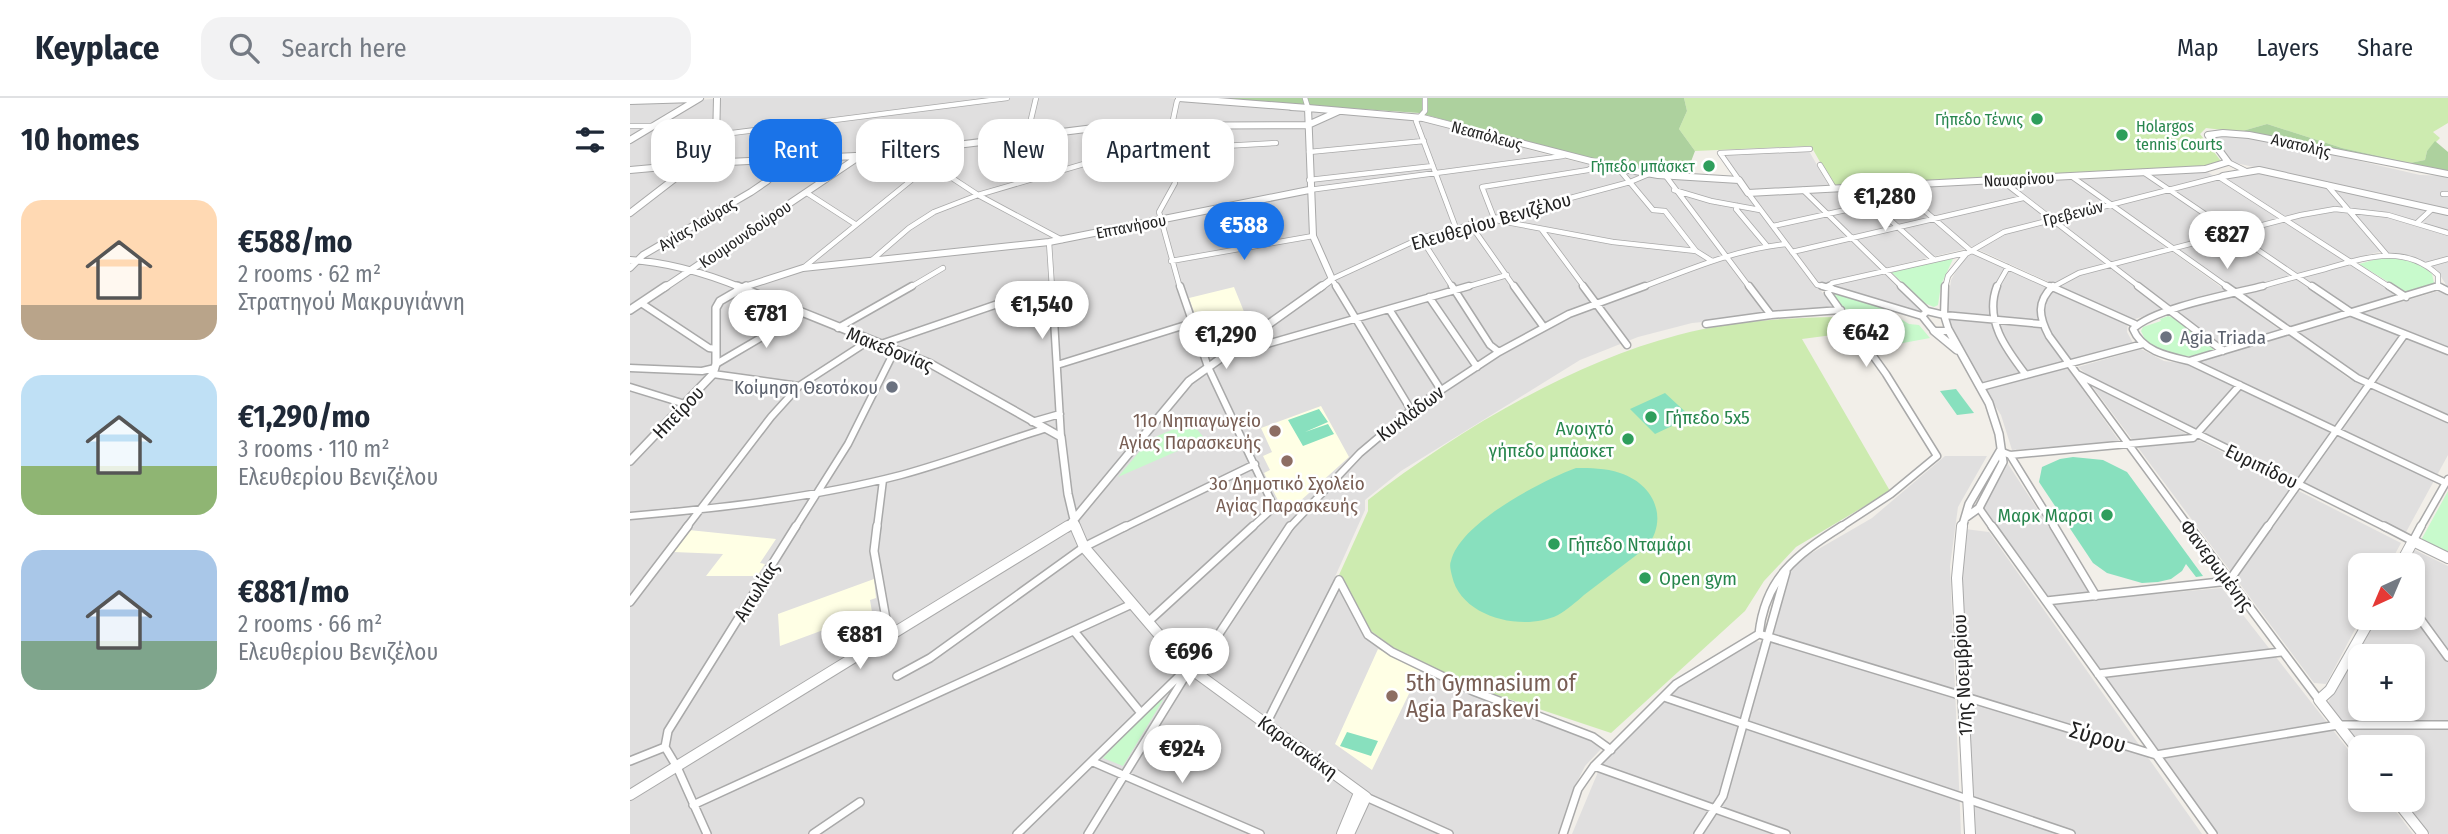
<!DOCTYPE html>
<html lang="en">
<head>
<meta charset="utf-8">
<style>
	body { margin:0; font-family:"Fira Sans Condensed",sans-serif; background:#f2f2f3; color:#1f2937; height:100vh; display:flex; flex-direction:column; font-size:26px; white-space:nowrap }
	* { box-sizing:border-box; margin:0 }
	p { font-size:23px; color:#747a83 }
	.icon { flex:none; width:38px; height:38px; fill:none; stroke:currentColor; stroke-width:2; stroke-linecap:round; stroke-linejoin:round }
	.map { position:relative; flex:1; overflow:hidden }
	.details { display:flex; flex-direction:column; background:#fff; width:630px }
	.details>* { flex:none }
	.banner { position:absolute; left:21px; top:21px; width:665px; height:63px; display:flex; gap:14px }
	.needle { width:46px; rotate:224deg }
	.buttons { position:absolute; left:1718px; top:455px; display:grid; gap:14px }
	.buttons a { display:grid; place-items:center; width:77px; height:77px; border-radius:14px; background:#fff; box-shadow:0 4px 10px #0003; font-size:35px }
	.price { position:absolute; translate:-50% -60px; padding:0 16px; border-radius:24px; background:#fff; color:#222; font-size:23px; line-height:46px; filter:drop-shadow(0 2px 4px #0008) }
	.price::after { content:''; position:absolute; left:50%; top:42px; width:21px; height:16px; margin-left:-10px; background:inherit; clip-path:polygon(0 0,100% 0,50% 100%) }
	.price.active { background:#1a73e8; color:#fff }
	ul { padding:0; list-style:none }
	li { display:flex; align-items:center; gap:21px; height:175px; padding:0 21px }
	li span { display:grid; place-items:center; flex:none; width:196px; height:140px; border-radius:21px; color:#555 }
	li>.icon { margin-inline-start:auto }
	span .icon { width:84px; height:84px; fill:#fffc; stroke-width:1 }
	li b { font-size:30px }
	h2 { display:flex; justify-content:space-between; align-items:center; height:84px; padding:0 21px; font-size:30px }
	.pill { padding:0 24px; border-radius:21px; background:#fff; box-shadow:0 4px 10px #0003; font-size:24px; line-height:63px }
	.pill.active { background:#1a73e8; color:#fff }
	header { display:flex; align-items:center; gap:42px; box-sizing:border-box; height:98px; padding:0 35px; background:#fff; border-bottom:2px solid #e0e1e3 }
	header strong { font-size:33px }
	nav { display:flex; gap:38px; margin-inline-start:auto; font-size:24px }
	.search { width:490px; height:63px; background:#f2f2f3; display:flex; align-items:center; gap:18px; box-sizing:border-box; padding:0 24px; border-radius:21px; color:#747a83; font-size:26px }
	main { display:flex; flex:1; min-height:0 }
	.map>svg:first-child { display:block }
	.residential { fill:#e0dfdf; fill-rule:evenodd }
	.education { fill:#ffffe5 }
	.grass { fill:#cdebb0 }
	.forest { fill:#add19e }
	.park { fill:#c8facc }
	.pitch { fill:#88e0be }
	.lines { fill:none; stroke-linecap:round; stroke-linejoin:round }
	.minor-far2-casing { stroke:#a9a9a9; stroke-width:6 }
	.minor-far1-casing { stroke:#a9a9a9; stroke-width:9 }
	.minor-casing { stroke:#a9a9a9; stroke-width:10 }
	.tertiary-far2-casing { stroke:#a9a9a9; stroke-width:8 }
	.tertiary-far1-casing { stroke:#a9a9a9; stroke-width:10 }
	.tertiary-casing { stroke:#a9a9a9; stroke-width:12 }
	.minor-far2 { stroke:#fff; stroke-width:4.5 }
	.minor-far1 { stroke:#fff; stroke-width:6 }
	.minor { stroke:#fff; stroke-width:7 }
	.tertiary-far2 { stroke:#fff; stroke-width:6 }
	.tertiary-far1 { stroke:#fff; stroke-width:7 }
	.tertiary { stroke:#fff; stroke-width:10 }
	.leisure-dot { fill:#2e9e5b; stroke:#fff; stroke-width:2.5 }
	.worship-dot { fill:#6b7280; stroke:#fff; stroke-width:2.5 }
	.education-dot { fill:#8d6e63; stroke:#fff; stroke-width:2.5 }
	.labels { text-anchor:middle; stroke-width:5; stroke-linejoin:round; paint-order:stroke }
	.far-leisure-label { font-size:16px; fill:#27864d; stroke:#fff; text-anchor:end }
	.far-street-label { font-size:16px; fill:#222; stroke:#fff }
	.street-label { font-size:19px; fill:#222; stroke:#fff }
	.worship-label { font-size:19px; fill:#5b616d; stroke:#fff; text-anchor:start }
	.leisure-label { font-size:19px; fill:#27864d; stroke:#fff; text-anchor:start }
	.education-label { font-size:19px; fill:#785e54; stroke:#fff; text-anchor:end }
	.near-education-label { font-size:23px; fill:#785e54; stroke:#fff; text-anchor:start }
	.near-street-label { font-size:23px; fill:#222; stroke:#fff }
</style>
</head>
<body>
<header>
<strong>Keyplace</strong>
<div class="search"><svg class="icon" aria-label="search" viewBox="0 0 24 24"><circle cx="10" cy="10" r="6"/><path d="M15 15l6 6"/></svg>Search here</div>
<nav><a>Map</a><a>Layers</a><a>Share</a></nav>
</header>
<main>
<section class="details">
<h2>10 homes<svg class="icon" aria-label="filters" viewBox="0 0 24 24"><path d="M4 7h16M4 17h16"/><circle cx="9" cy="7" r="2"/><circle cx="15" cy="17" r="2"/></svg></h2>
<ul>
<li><span style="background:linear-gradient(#ffd9b3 75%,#b9a48a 0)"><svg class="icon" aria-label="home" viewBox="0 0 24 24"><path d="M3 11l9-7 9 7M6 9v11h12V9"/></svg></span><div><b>€588/mo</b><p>2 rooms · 62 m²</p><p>Στρατηγού Μακρυγιάννη</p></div></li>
<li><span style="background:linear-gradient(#bfe0f5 65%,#8fb573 0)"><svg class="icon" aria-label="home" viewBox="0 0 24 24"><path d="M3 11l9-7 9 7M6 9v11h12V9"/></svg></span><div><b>€1,290/mo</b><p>3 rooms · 110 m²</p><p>Ελευθερίου Βενιζέλου</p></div></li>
<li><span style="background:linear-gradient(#a9c7e8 65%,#7fa58c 0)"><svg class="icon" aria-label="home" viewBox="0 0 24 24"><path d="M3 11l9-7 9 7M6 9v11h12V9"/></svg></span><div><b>€881/mo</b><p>2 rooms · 66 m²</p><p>Ελευθερίου Βενιζέλου</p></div></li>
</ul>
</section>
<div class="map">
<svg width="1818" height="736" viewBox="0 0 1818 736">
	<rect width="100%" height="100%" fill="#f2efe9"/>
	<!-- residential -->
	<path class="residential" d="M94,0H539L790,22L930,60L1013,78L1106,83L1205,211L1062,225L1008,239L950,262L771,373L735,402V412L704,481L734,538L759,555L958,640L971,651L955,668L941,696L928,736H0V44L70,2Z
		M0,4H59L0,40Z
		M1581,37L1630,40L1790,77L1818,78V112L1601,64Z
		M1179,53L1199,88L1120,92L1093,57Z
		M1576,73L1770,197L1658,231L1448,80Z
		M1625,73L1818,117V190L1807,172L1775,157L1749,154L1721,161L1593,81Z
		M1441,80L1650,232L1594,249L1541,209L1502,222L1336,146L1269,89Z
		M1263,89L1335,151L1251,171L1293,211L1289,216L1186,185L1121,96Z
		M1342,154L1498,224L1497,234L1503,245L1433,264L1490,344L1382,352L1371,317L1335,261L1324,239L1317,213L1321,182L1330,166Z
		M1812,192L1818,194V319L1731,280L1664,235Z
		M1660,237L1718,280L1818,324V357L1775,436L1460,279L1448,269L1511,251L1534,263L1557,266Z
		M1462,288L1771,445L1759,467H1731V520L1696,586L1684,585Z
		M1315,358H1357L1328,409L1320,468L1331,736H1163L969,669L1050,588L1126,543L1140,546L1159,475L1173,460L1242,420Z
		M1378,366L1466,501L1592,490L1731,668V702H1757L1783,736H1588L1352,412Z
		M1335,431L1359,434L1572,736H1344L1331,483Z
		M1785,452L1818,468V736H1800L1773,702H1783V649H1731L1697,606L1747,520H1783V467H1777ZM1731,558H1783V611H1731Z
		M968,674L1096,720L1141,736H942Z"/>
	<!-- education -->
	<path class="education" d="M604,189L621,231L589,256L580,257L559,200Z
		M691,308L719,359L658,414H654L634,375L640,372L633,358L642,354L631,330Z
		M59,432L146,441L130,465L135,466L127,478H76L93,456L43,454Z
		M244,481L246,500L240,502L242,514L150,548L148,516Z
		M748,551L791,571L742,672L705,646Z"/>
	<!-- grass -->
	<path class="grass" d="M1054,0H1818V25L1803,34L1810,40L1797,53L1795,62L1780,65L1712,50L1637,26L1609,34L1576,30L1570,36L1591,63L1574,68L1203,87L1181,48L1065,53L1049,31L1057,13Z
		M1207,219L1218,235L1172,241L1260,393L1166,449L1134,483L1115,513L981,635L849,591L771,555L741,533L709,477L738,413V402C825,334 941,265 1048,237C1101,223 1153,220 1207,219Z"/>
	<!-- forest -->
	<path class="forest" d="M571,0H1054L1057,13L1049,31L1065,53L1057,74L1000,69L919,50L789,15Z
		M1637,26L1712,50L1780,65L1795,62L1797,53L1805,43L1818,54V75L1609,34Z"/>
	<!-- park -->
	<path class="park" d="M1317,159L1323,161L1311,187L1308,207L1304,209L1294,205L1260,173Z
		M1754,159C1771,161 1789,163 1802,176L1804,185L1799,189L1776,195L1729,166Z
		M1203,194L1248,207L1279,226L1289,227L1300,240L1246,250L1203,198Z
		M1538,218L1544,220L1584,249L1583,252C1552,263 1538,260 1511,241L1514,239L1511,233L1513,229L1531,223L1530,221Z
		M561,324L575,341L488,379L520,341Z
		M1818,393V457L1790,444Z
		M530,601L533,602L493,668L473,660Z"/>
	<!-- pitch -->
	<path class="pitch" d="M1326,291L1344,315L1327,317L1310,293Z
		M1035,295L1061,319L1025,336L1000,311Z
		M689,311L698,324L675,334L698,326L704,336L673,348L658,322Z
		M1443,359L1473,362L1497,374L1573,478L1566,479L1556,466L1552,473L1541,481L1528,484L1512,485L1477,475L1463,465L1409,384L1412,369L1430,361Z
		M946,370C961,370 975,370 990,375C1024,386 1039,420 1017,449C996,465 975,481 954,497C946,504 937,512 928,517C894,534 831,520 822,478C821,473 819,467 821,463C830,425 911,383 946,370Z
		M717,634L748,643L741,658L710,648Z"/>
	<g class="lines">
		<!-- minor-far2 casing -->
		<g class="minor-far2-casing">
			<path id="minor-far2" d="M550,0L547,3L539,41L545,85L529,114L550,190
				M675,0L678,10
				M795,0V13L786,23L826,130
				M0,28H23
				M86,37L377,0
				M397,38L406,0
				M540,51L646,45
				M281,53L348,97L432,142
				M679,54L794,43
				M1598,64L1616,73
				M1190,67L1204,90
				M988,70L1023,112L1035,113L1066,153L1082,163
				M1513,74L1684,190
				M1035,77L1120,190
				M1441,78L1599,190
				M1589,79L1761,190
				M679,82L803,68
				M1109,82L1090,55L1180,51
				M1371,82L1511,190
				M1265,87L1340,152L1424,190
				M1697,87L1756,156
				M1224,89L1303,161
				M679,92L933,58
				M1044,92L1081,103L1130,112
				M1173,92L1273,190
				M177,95L225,126
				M1118,95L1187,187L1202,190
				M1813,96H1818
				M1108,108L1106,111L1137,148
				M864,120L852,89L958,72L969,66
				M860,121L983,144L1066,153
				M1788,124L1802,111
				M840,126L885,190
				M1143,128L1243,106
				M912,132L955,190
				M791,140L823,190
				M419,144L422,190
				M1162,154L1393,100
				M242,162L279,130L304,114L348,97L539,41
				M541,163L683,138
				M1796,167L1818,161
				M173,170L300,67
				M1199,188L1202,185L1335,155
				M1808,188L1811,190
				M279,190L313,170
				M415,190L422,187
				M707,190L702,181L791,140L1000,84L1019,76
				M833,190L877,177
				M1010,190C1058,172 1106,151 1156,146
				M1315,190L1318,178L1336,156L1374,134L1593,78
				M1366,190L1378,169
				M1421,190L1449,175L1671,117L1705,111L1758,117L1818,135
				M1626,190C1649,183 1672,177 1695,171C1734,160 1774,145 1808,177V188
				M1803,190L1808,188"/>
		</g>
		<!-- minor-far1 casing -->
		<g class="minor-far1-casing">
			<path id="minor-far1" d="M422,188L431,339
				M550,188L578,269L644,409L621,430
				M706,188L781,312
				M822,188L860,247L869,254
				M884,188L913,228
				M953,188L997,247
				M1119,188L1141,217
				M1192,188L1292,218
				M1199,188L1198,195L1256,276L1307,358L1261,396L1209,430
				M1271,188L1297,213
				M1367,188C1354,222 1376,251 1396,277
				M1420,188L1505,226
				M1423,188C1406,204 1409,219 1419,238L1560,430
				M1508,188L1593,253
				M1596,188L1727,280L1818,321
				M1633,188C1601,196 1524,210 1503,231C1512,253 1537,258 1559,263L1816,385
				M1682,188L1722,215L1818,253
				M1759,188L1776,199
				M1808,188L1818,193
				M799,199L847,269
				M11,205L79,250L86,251
				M759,211L811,292
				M1297,213L1314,217L1319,233H1304L1292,218Z
				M1314,217L1411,226
				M1314,217L1315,188
				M1076,226L1141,217L1211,212
				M208,230L282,188
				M251,246L420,188
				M609,246L623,250L839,188
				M1559,263L1808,188
				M86,266L173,215
				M427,267L562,225
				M0,270L72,273L85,270
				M83,276L169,288
				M1447,276L1757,430
				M0,289L55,306
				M1351,289L1513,246
				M402,324L430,316
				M1370,353L1380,357L1563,340L1610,287
				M1380,357L1425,430
				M1349,410L1363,430
				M0,418C91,410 182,400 271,377C319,364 366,346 414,331
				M56,430L141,319L169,288L240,242
				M165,430L218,346L265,252
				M247,430L253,382
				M493,430L625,366
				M659,430L730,355L781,312L869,254L939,216L1015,188
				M1637,430L1775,236
				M1790,430L1818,381"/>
		</g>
		<!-- minor casing -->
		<g class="minor-casing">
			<path id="minor" d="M247,428L244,453L259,538
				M1362,428L1583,736
				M1424,428L1466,498
				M1559,428L1689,602
				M1754,428L1783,443L1791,428
				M709,482L738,537L762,554L843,593L963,639L981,652
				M1416,503L1599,483L1638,428
				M0,504L58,428
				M1783,511L1818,559
				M518,524L623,428
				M444,533L511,615
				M1129,536L1526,657L1708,627H1818
				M1468,576L1651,554
				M267,578L300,560L454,449L496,428
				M1034,599L1441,736
				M636,626L709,482
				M0,663L35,649
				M463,664L630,736
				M964,668L1156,736
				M736,699L819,736
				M63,707L502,506
				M77,736L47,669L35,649L38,633L166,428
				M183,736L230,704
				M387,736L583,545L660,428
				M458,736L559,572
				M933,736L948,691L964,668L1046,586L1129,536C1135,480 1166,457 1212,428
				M1068,736L1093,698L1156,474"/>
		</g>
		<!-- tertiary-far2 casing -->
		<g class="tertiary-far2-casing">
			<path id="tertiary-far2" d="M549,0L678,10L661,9
				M0,3L65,1
				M0,42L70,0
				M0,72L78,65L246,57L480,28L678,27L709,13
				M1593,78L1629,72L1818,114
				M0,115L83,51L86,44L87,0
				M0,162C39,164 75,175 112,190
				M0,170L13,157L121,94L137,83L158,61
				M34,190L230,58
				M111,190L173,170L419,144L679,92
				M690,190L702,181L683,138L678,10L793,20L988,70L1028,77L1109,82L1118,95L1575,71L1598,64L1578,37L1593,35L1619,37L1818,76"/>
		</g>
		<!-- tertiary-far1 casing -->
		<g class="tertiary-far1-casing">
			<path id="tertiary-far1" d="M107,188L301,266L431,339L438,396L446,430
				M0,212L36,188
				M1304,233L1327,252
				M1319,233L1359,305L1369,336L1373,364L1349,410L1335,420
				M0,363L83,276L86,266V210L90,203L116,188
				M437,430L559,283L692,188
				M1332,430L1339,406L1370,353"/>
		</g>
		<!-- tertiary casing -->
		<g class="tertiary-casing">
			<path id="tertiary" d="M445,428L454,449L554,566L736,699L719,736
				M1332,428L1327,480L1340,736
				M1770,467L1783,443L1818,460
				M1731,656L1689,602L1700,592L1741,520
				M0,697L438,428
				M1766,702L1793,736
				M712,736L729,695"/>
		</g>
		<!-- minor-far2 -->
		<use href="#minor-far2" class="minor-far2"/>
		<!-- minor-far1 -->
		<use href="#minor-far1" class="minor-far1"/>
		<!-- minor -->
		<use href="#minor" class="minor"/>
		<!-- tertiary-far2 -->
		<use href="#tertiary-far2" class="tertiary-far2"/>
		<!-- tertiary-far1 -->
		<use href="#tertiary-far1" class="tertiary-far1"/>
		<!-- tertiary -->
		<use href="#tertiary" class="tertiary"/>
	</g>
	<!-- markers -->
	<g class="leisure-dot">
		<circle cx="1407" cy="21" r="7"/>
		<circle cx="1492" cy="37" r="7"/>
		<circle cx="1079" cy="68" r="7"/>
		<circle cx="1021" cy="319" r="7"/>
		<circle cx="998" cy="341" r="7"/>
		<circle cx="1477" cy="417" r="7"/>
		<circle cx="924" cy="446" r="7"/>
		<circle cx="1015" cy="480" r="7"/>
	</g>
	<g class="worship-dot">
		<circle cx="1536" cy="239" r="7"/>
		<circle cx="262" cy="289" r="7"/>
	</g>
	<g class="education-dot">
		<circle cx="645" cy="333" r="7"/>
		<circle cx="657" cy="363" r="7"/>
		<circle cx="762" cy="598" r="7"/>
	</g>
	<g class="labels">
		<!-- far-leisure labels -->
		<g class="far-leisure-label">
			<text x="1393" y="27">Γήπεδο Τέννις</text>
			<text x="1506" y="34" text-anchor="start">Holargos<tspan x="1506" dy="18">tennis Courts</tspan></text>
			<text x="1065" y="74">Γήπεδο μπάσκετ</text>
		</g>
		<!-- far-street labels -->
		<g class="far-street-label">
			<text transform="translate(857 37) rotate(15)" y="6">Νεαπόλεως</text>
			<text transform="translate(1671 47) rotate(13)" y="6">Ανατολής</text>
			<text transform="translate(1389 81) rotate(-3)" y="6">Ναυαρίνου</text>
			<text transform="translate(1443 115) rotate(-14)" y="6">Γρεβενών</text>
			<text transform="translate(67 126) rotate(-31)" y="6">Αγίας Λαύρας</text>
			<text transform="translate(501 128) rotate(-11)" y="6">Επτανήσου</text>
			<text transform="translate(115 136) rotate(-34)" y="6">Κουμουνδούρου</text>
		</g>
		<!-- street labels -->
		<g class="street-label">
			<text transform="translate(861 123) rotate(-16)" y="7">Ελευθερίου Βενιζέλου</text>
			<text transform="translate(260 251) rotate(22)" y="7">Μακεδονίας</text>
			<text transform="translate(48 314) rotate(-46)" y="7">Ηπείρου</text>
			<text transform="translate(780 315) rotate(-37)" y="7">Κυκλάδων</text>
			<text transform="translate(1632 368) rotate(26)" y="7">Ευριπίδου</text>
			<text transform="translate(1587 467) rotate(53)" y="7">Φανερωμένης</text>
			<text transform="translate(126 493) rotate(-58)" y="7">Αιτωλίας</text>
			<text transform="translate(1332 577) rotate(-93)" y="7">17ης Νοεμβρίου</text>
			<text transform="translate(668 649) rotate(36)" y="7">Καραισκάκη</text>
		</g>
		<!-- worship labels -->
		<g class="worship-label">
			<text x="1550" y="246">Agia Triada</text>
			<text x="248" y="296" text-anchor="end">Κοίμηση Θεοτόκου</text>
		</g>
		<!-- leisure labels -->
		<g class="leisure-label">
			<text x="1035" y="326">Γήπεδο 5x5</text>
			<text x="984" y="337" text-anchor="end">Ανοιχτό<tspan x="984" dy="22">γήπεδο μπάσκετ</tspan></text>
			<text x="1463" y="424" text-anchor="end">Μαρκ Μαρσι</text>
			<text x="938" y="453">Γήπεδο Νταμάρι</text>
			<text x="1029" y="487">Open gym</text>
		</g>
		<!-- education labels -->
		<g class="education-label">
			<text x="631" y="329">11ο Νηπιαγωγείο<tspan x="631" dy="22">Αγίας Παρασκευής</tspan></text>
			<text x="657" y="392" text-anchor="middle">3ο Δημοτικό Σχολείο<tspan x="657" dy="22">Αγίας Παρασκευής</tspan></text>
		</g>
		<!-- near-education labels -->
		<g class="near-education-label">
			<text x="776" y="593">5th Gymnasium of<tspan x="776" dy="26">Agia Paraskevi</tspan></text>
		</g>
		<!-- near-street labels -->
		<g class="near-street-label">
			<text transform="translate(1468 639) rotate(17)" y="8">Σύρου</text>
		</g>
	</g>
</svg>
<div class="buttons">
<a><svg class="needle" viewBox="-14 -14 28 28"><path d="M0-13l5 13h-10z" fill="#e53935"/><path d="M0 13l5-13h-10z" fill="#747a83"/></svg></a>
<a>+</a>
<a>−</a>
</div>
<b class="price" style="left:1255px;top:135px">€1,280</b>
<b class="price active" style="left:614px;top:164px">€588</b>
<b class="price" style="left:1597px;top:173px">€827</b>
<b class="price" style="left:412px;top:243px">€1,540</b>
<b class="price" style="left:136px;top:252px">€781</b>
<b class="price" style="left:1236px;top:271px">€642</b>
<b class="price" style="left:596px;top:273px">€1,290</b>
<b class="price" style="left:230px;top:573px">€881</b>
<b class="price" style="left:559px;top:590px">€696</b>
<b class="price" style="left:552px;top:687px">€924</b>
<div class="banner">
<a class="pill">Buy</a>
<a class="pill active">Rent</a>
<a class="pill">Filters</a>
<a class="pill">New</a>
<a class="pill">Apartment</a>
</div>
</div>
</main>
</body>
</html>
